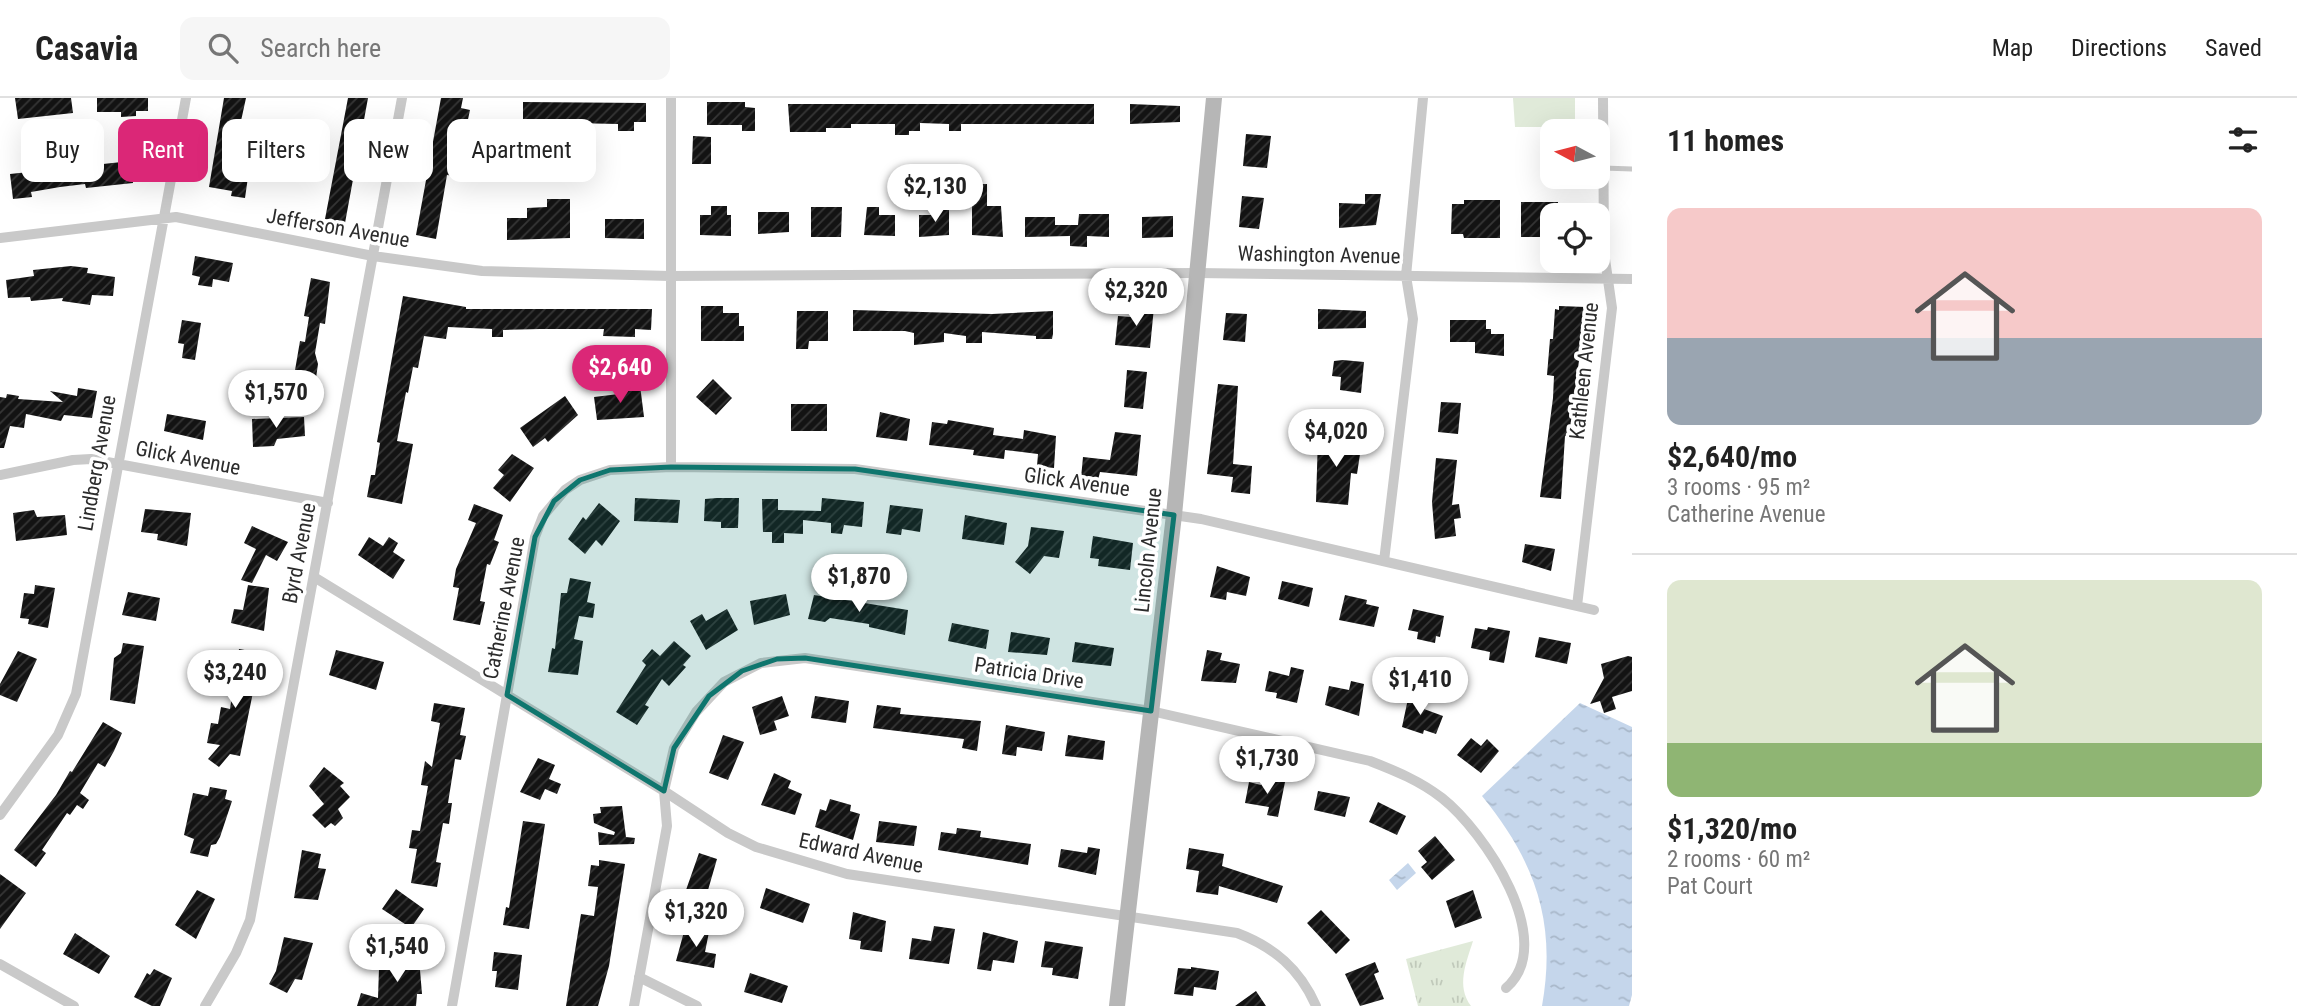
<!DOCTYPE html>
<html lang="en">
<head>
<meta charset="utf-8">
<style>
	body { margin:0; font-family:"Roboto Condensed",sans-serif; background:#f6f6f6; color:#222; height:100vh; display:flex; flex-direction:column; font-size:26px; white-space:nowrap }
	* { box-sizing:border-box; margin:0 }
	p { font-size:23px; color:#767676 }
	.icon { flex:none; width:38px; height:38px; fill:none; stroke:currentColor; stroke-width:2; stroke-linecap:round; stroke-linejoin:round }
	.map { position:relative; flex:1; overflow:hidden }
	.details { display:flex; flex-direction:column; background:#fff; width:665px }
	.details>* { flex:none }
	.top-card { position:absolute; left:21px; top:21px; width:665px; height:63px; display:flex; gap:14px }
	.needle { width:46px; rotate:277deg }
	.tools { position:absolute; left:1540px; top:21px; display:grid; gap:14px }
	.tools a { display:grid; place-items:center; width:70px; height:70px; border-radius:14px; background:#fff; box-shadow:0 7px 28px #0002; font-size:35px }
	.price { position:absolute; translate:-50% -60px; padding:0 16px; border-radius:24px; background:#fff; color:#222; font-size:23px; line-height:46px; filter:drop-shadow(0 2px 4px #0008) }
	.price::after { content:''; position:absolute; left:50%; top:42px; width:21px; height:16px; margin-left:-10px; background:inherit; clip-path:polygon(0 0,100% 0,50% 100%) }
	.price.current { background:#db2777; color:#fff }
	ul { padding:0; list-style:none }
	li { display:grid; align-content:center; gap:14px; height:371px; padding:0 35px }
	li+li { border-top:2px solid #e0e0e0 }
	li span { display:grid; place-items:center; height:217px; border-radius:14px; color:#555 }
	li>.icon { margin-inline-start:auto }
	span .icon { width:126px; height:126px; fill:#fffc; stroke-width:1 }
	li b { font-size:30px }
	h2 { display:flex; justify-content:space-between; align-items:center; height:84px; padding:0 35px; font-size:30px }
	.chip { padding:0 24px; border-radius:14px; background:#fff; box-shadow:0 7px 28px #0002; font-size:24px; line-height:63px }
	.chip.current { background:#db2777; color:#fff }
	header { display:flex; align-items:center; gap:42px; box-sizing:border-box; height:98px; padding:0 35px; background:#fff; border-bottom:2px solid #e0e0e0 }
	header strong { font-size:33px }
	nav { display:flex; gap:38px; margin-inline-start:auto; font-size:24px }
	.search { width:490px; height:63px; background:#f6f6f6; display:flex; align-items:center; gap:18px; box-sizing:border-box; padding:0 24px; border-radius:14px; color:#767676; font-size:26px }
	main { display:flex; flex:1; min-height:0 }
	.map>svg:first-child { display:block }
	.grass { fill:url(#grass-tufts) }
	.park { fill:#e0ead9 }
	.water { fill:url(#water-ripples) }
	.building { fill:url(#building-hatch) }
	.lines { fill:none; stroke-linecap:round; stroke-linejoin:round }
	.lane { stroke:#c9c9c9; stroke-width:5 }
	.street { stroke:#c9c9c9; stroke-width:10 }
	.secondary { stroke:#b6b6b6; stroke-width:16 }
	.marked { fill:#0f766e; fill-opacity:0.2; stroke:#0f766e; stroke-width:5; stroke-linejoin:round }
	.labels { text-anchor:middle; stroke-width:7; stroke-linejoin:round; paint-order:stroke }
	.street-label { font-size:21px; fill:#2c2c2c; stroke:#fff }
</style>
</head>
<body>
<header>
<strong>Casavia</strong>
<div class="search"><svg class="icon" aria-label="search" viewBox="0 0 24 24"><circle cx="10" cy="10" r="6"/><path d="M15 15l6 6"/></svg>Search here</div>
<nav><a>Map</a><a>Directions</a><a>Saved</a></nav>
</header>
<main>
<div class="map">
<svg width="1632" height="908" viewBox="0 0 1632 908">
	<defs>
		<pattern id="grass-tufts" width="24" height="20" patternUnits="userSpaceOnUse" patternTransform="scale(1.75)"><rect width="24" height="20" fill="#e0ead9"/><path d="M3 7l-1-3M5 7V3M7 7l1-3M15 17l-1-3M17 17v-4M19 17l1-3" fill="none" stroke="#c0c9ba"/></pattern>
		<pattern id="water-ripples" width="26" height="14" patternUnits="userSpaceOnUse" patternTransform="scale(1.75)"><rect width="26" height="14" fill="#c5d6eb"/><path d="M2 4q2-2 4 0t4 0M15 11q2-2 4 0t4 0" fill="none" stroke="#a9b8ca"/></pattern>
		<pattern id="building-hatch" width="6" height="6" patternUnits="userSpaceOnUse" patternTransform="scale(1.75)"><rect width="6" height="6" fill="#131313"/><path d="M-1 1l2-2M0 6l6-6M5 7l2-2" fill="none" stroke="#363636"/></pattern>
	</defs>
	<rect width="100%" height="100%" fill="#fff"/>
	<!-- grass -->
	<path class="grass" d="M1473,843C1466,865 1456,888 1471,908H1418L1406,861Z"/>
	<!-- park -->
	<path class="park" d="M1513,0H1575V29H1515Z"/>
	<!-- water -->
	<path class="water" d="M1580,605L1632,629V897L1629,908H1542C1557,824 1535,763 1482,698Z
		M1408,765L1416,775L1397,792L1389,782Z"/>
	<!-- building -->
	<path class="building" d="M15,0H71L73,15L18,21Z
		M97,0H148V13H136V18L121,19V14H97Z
		M224,0H246L231,69L249,72L245,100L231,98L232,93L209,89Z
		M348,0H368L345,125L325,121Z
		M441,0H463L461,10L470,12L467,26L457,24L452,50L459,51L454,78L447,77L436,141L416,137Z
		M523,4L646,5V24H634V33H618V26L523,24Z
		M707,4H745V9L755,10V33H742V27H707Z
		M788,6H1094V26H961V33H949V26L920,25V33H909V37H895V26H851V30H826V34H790Z
		M1130,6L1180,8V24L1130,26Z
		M1246,36L1271,38L1267,70L1243,68Z
		M693,38L711,39V66H692Z
		M131,63L133,85L86,90L85,86L60,89L31,94L32,99L13,101L10,76Z
		M965,86H987V108H1001L1003,139L972,137V102H965Z
		M1365,96H1381L1376,127L1339,130V105L1365,106Z
		M1242,98L1264,100L1259,131L1239,129Z
		M547,101H570V140L507,142V120H527V110L547,109Z
		M1464,102H1500V140H1464L1463,136H1451L1452,106H1464Z
		M1521,104H1558V117H1552V139H1521Z
		M711,108H727V117H731V138L700,137V117H711Z
		M811,109H842L841,139H811Z
		M867,109H879V117H895V138L864,137Z
		M931,111H949V137L919,139V117H931Z
		M758,114H789V134L758,136Z
		M1079,116H1109V139L1087,138V149L1070,148V138L1025,139V119H1055V127H1078Z
		M1173,118V139L1142,140V119Z
		M605,121H644V141L605,140Z
		M195,158L233,165L229,184L213,181L212,189L198,187L200,179L192,177Z
		M71,168L88,170L87,175L115,179L113,198L92,197L90,207L62,203L63,200L31,203L30,199L8,200L6,182L34,178L33,172Z
		M311,180L330,184L325,226L320,225L315,255L318,266L315,287L293,284L300,243L305,244L309,219L304,218Z
		M403,198L466,209V211H652L651,232L635,231V239L603,238L604,231H540L503,232V239H492V231L448,229L446,241L424,238L418,270L413,269L408,295L406,294L397,343L413,346L402,406L367,399L371,377H375L380,345L377,344Z
		M1133,207L1154,209L1150,250L1115,247L1118,218L1131,219Z
		M701,208H723V215H739V228H744V243H701Z
		M1559,208L1586,209L1569,339L1565,338L1561,401L1540,399L1553,300L1554,278L1547,277L1550,241H1553L1555,211L1559,212Z
		M1318,211L1366,213V230L1318,231Z
		M853,212L992,216L1053,213V236L1052,241H1036V238L982,234V245H966V238L944,235V244L914,247V235L905,233H853Z
		M797,213H828V243H809L808,251H796Z
		M1226,215L1247,216L1245,244L1223,242Z
		M182,222L201,225L195,262L182,260L184,246L178,245Z
		M1450,222H1486V231H1491V236H1504V258L1475,255V244H1450Z
		M1343,262L1364,264L1361,295L1340,292L1341,279L1332,278L1334,263Z
		M1127,272L1147,274L1143,311L1124,309Z
		M713,281L732,300L716,317L696,299Z
		M1218,286L1238,288L1233,366L1252,368L1250,396L1231,394L1233,379L1207,376Z
		M640,287L644,319L597,322L594,299L627,295L626,288Z
		M78,290L97,293L92,320L64,317L61,323L26,316L24,330L10,328L4,350H0V299L6,300L7,296L19,298L18,301L63,304L50,293L77,298Z
		M565,298L578,317L548,344L545,340L533,349L520,330Z
		M1441,304L1461,305L1458,336L1438,334Z
		M791,306H827V333H791Z
		M880,314L910,321L907,343L876,339Z
		M167,316L206,323L203,342L164,333Z
		M304,319L305,338L277,341L274,348L253,349L252,321Z
		M948,322L994,330L993,337L1023,341L1024,332L1056,338L1054,370L1037,368L1038,356L1005,352L1004,361L973,357L974,352L929,347L932,324L947,326Z
		M1115,334L1141,337L1137,378L1100,374L1098,382L1081,380L1083,359L1110,362Z
		M1318,338L1362,343L1357,376L1351,375L1348,407L1316,404Z
		M512,356L534,370L510,404L493,390L504,377L498,372Z
		M1436,360L1457,362L1452,407L1459,406L1461,420L1454,421L1456,438L1435,441L1432,404Z
		M635,400L680,402L678,425L634,423Z
		M717,400H739L738,430H721V424L704,423L705,401Z
		M822,400L864,404L862,429L844,427L842,436L831,435V425L803,422V436L784,435V445H772V434H763L762,401H778V412L821,413Z
		M599,405L620,423L602,448L596,442L585,456L568,441L583,419L586,422Z
		M474,406L503,417L494,442L499,444L490,467L487,466L480,503L485,504L480,527L453,522L459,490L453,489L456,471L476,425L468,422Z
		M890,407L923,411L920,434L902,431L901,437L886,435Z
		M145,411L191,415L187,448L157,442L158,436L141,434Z
		M34,412L37,419L65,417L67,437L16,443L13,415Z
		M965,417L1007,425L1004,447L962,441Z
		M252,428L288,444L277,463L266,457L252,485L241,482L256,451L244,445Z
		M1031,429L1064,433L1059,460L1044,458L1030,476L1015,464L1028,448Z
		M1093,438L1133,445L1130,472L1098,468L1099,461L1090,460Z
		M369,439L383,448L389,439L398,445L393,454L405,462L393,481L358,457Z
		M1525,446L1555,451L1551,473L1522,464Z
		M1217,468L1250,479L1246,498L1227,494L1226,502L1210,499Z
		M570,480L591,484L587,504L595,506L593,520L579,518L574,541L583,543L578,577L548,574L552,550L555,551L561,495H567Z
		M1282,483L1313,490L1309,509L1278,501Z
		M35,487L55,490L48,530L28,526L29,521L20,520L24,495L34,496Z
		M248,487L269,490L264,533L231,525L234,511L243,512Z
		M128,494L160,500L156,523L122,517Z
		M786,496L790,517L754,527L750,503Z
		M814,497L908,512L905,537L869,529V526L830,520L825,524L808,521Z
		M1345,497L1367,502L1366,506L1379,509L1374,529L1339,522Z
		M727,511L738,532L706,552L690,523L702,516L706,523Z
		M1413,511L1444,518L1440,539L1436,538L1435,545L1417,541L1418,534L1408,532Z
		M952,525L989,532L986,551L948,543Z
		M1488,529L1510,533L1504,565L1489,562L1490,554L1471,550L1475,530L1487,532Z
		M1011,534L1050,540L1047,557L1008,554Z
		M1539,539L1571,545L1567,566L1535,559Z
		M674,543L691,558L683,567L686,569L669,588L662,581L645,607L649,609L637,627L616,614L646,567L642,563L652,551L660,558Z
		M1075,544L1114,550L1111,568L1072,564Z
		M123,545L144,548L135,606L110,602L114,560L121,555Z
		M239,551L261,555L240,658L230,656L219,669L208,661L220,647L207,645L211,625L218,626L221,609L230,611Z
		M336,552L384,564L376,592L329,577Z
		M1207,552L1222,555L1220,562L1240,566L1236,585L1201,583Z
		M18,553L37,561L17,604L0,597V586Z
		M1628,558L1632,559V593L1612,599L1616,611L1604,615L1600,603L1590,606L1604,580L1601,566Z
		M1291,569L1304,572L1297,605L1276,600L1277,595L1265,593L1269,573L1289,578Z
		M1351,583L1364,586L1359,618L1325,607L1329,588L1349,592Z
		M1409,596L1427,602L1424,611L1443,618L1436,636L1424,632L1423,636L1402,629Z
		M782,598L789,618L774,623L777,632L760,637L752,609Z
		M815,598L849,603L846,625L811,620Z
		M434,605L465,610L460,637L466,638L461,662L455,661L448,705H452L449,726L443,725L436,764L441,765L437,789L411,785L417,751L409,750L412,732L420,733L428,688L421,687L425,663L432,669L440,625L431,623Z
		M877,607L901,610L900,616L981,623L977,653L962,650L964,641L873,630Z
		M103,624L122,635L114,653L105,669L98,665L80,695L89,702L83,711L77,707L70,717L67,715L42,752L46,755L36,769L14,752L56,697L70,673L72,674Z
		M1006,627L1045,634L1042,653L1017,649L1016,658L1002,656Z
		M723,637L744,644L728,682L709,675Z
		M1068,637L1105,643L1103,662L1065,658Z
		M1471,640L1481,648L1487,641L1499,653L1481,675L1457,657Z
		M538,660L555,667L549,681L561,686L557,696L545,691L540,702L520,694Z
		M324,669L344,685L340,688L350,699L338,711L343,720L335,728L331,725L325,730L312,717L324,706L309,688Z
		M774,675L791,683L788,690L802,696L795,717L761,707Z
		M1271,681L1285,684L1278,719L1267,717L1269,709L1245,705L1249,684L1261,687L1262,684L1270,686Z
		M210,689L227,692L225,701L232,703L220,739L216,746L211,747L208,759L190,755L194,741L184,737L193,695L208,698Z
		M1318,693L1350,699L1345,719L1314,712Z
		M830,701L851,707L850,713L860,716L853,742L815,729L820,711L826,713Z
		M1378,704L1406,718L1397,737L1369,724Z
		M622,708L626,739L635,740L634,746L599,747L598,734L614,737L615,734L594,725L593,716L601,715L600,709Z
		M523,723L545,726L529,831L503,827L506,809L509,810Z
		M879,723L917,728L914,748L876,744Z
		M957,730L981,733L980,739L1031,746L1028,767L938,752L941,734L956,736Z
		M1435,738L1455,762L1432,782L1421,769L1427,764L1418,753Z
		M1088,749L1100,751L1096,777L1058,769L1061,751L1087,755Z
		M1189,750L1224,756L1222,768L1283,788L1277,805L1219,788L1218,797L1196,794L1199,773L1186,771Z
		M302,752L321,756L318,770L326,771L318,802L294,800Z
		M699,755L717,761L706,799L686,792Z
		M599,762L625,766L609,868L598,908H566L581,816L594,818L598,789L588,788L591,767L599,768Z
		M0,776L26,795L0,831Z
		M766,790L810,806L803,825L760,810Z
		M396,791L424,811L411,830L382,811Z
		M197,792L215,801L196,841L175,827Z
		M1473,792L1482,820L1455,830L1446,803Z
		M1321,812L1350,842L1336,856L1307,825Z
		M853,814L886,823L882,854L860,851L861,843L849,841Z
		M934,828L955,831L949,866L909,861L912,840L931,843Z
		M685,830L709,834L705,854L716,856L714,870L676,863Z
		M983,834L1018,843L1014,865L993,862L991,873L977,871Z
		M75,835L110,858L99,876L63,856Z
		M284,839L313,845L302,882L295,881L287,895L269,886L276,873Z
		M1045,843L1083,849L1078,881L1052,877L1053,870L1041,869Z
		M494,854L522,857L518,892L495,889L497,873H492Z
		M388,858L419,860L422,896H417L416,908H357L361,895L378,900L379,870H385Z
		M1375,864L1379,874L1374,876L1384,901L1360,908L1345,876Z
		M1191,869L1219,873L1216,892L1194,889L1193,898L1174,896L1178,870L1191,871Z
		M154,871L172,880L160,908H152L134,899L147,875L150,877Z
		M750,875L788,888L782,905L744,894Z
		M1256,893L1266,908H1235Z"/>
	<g class="lines">
		<!-- lane -->
		<path class="lane" d="M1603,70L1632,71"/>
		<!-- street -->
		<path class="street" d="M0,140L176,119L373,158L482,173L670,178L1197,175L1632,181
			M671,369V0
			M0,377L73,362L91,361L328,405
			M1384,463L1413,221L1406,178L1423,0
			M314,479L664,693L728,735L756,749L847,776L1237,835C1274,849 1300,871 1316,908
			M1577,508L1612,210L1604,154L1603,0
			M0,717L58,637L76,596L186,0
			M0,866L74,908
			M639,879L697,908
			M205,908L236,855L250,822L402,0
			M452,908L535,439L543,418L565,392L580,382L610,372L671,369L855,371L1201,421L1594,512
			M634,908L667,728L664,693L674,650L696,614L724,584L761,565L805,560L1151,613L1370,663C1396,673 1420,683 1442,700C1484,733 1559,844 1506,890"/>
		<!-- secondary -->
		<path class="secondary" d="M1117,908L1174,417L1214,0"/>
	</g>
	<!-- marked area -->
	<path class="marked" d="M671,369L855,371L1174,417L1151,613L805,560L777,561L742,573L709,598L674,650L664,693L507,597L535,439L554,403L580,382L610,372Z"/>
	<g class="labels">
		<!-- street labels -->
		<g class="street-label">
			<text transform="translate(338 130) rotate(10)" y="7">Jefferson Avenue</text>
			<text transform="translate(1319 157) rotate(1)" y="7">Washington Avenue</text>
			<text transform="translate(1584 273) rotate(-84)" y="7">Kathleen Avenue</text>
			<text transform="translate(188 360) rotate(11)" y="7">Glick Avenue</text>
			<text transform="translate(97 365) rotate(-80)" y="7">Lindberg Avenue</text>
			<text transform="translate(1077 384) rotate(8)" y="7">Glick Avenue</text>
			<text transform="translate(1148 452) rotate(-84)" y="7">Lincoln Avenue</text>
			<text transform="translate(299 455) rotate(-79)" y="7">Byrd Avenue</text>
			<text transform="translate(504 510) rotate(-79)" y="7">Catherine Avenue</text>
			<text transform="translate(1029 575) rotate(9)" y="7">Patricia Drive</text>
			<text transform="translate(861 755) rotate(12)" y="7">Edward Avenue</text>
		</g>
	</g>
</svg>
<div class="tools">
<a><svg class="needle" viewBox="-14 -14 28 28"><path d="M0-13l5 13h-10z" fill="#e53935"/><path d="M0 13l5-13h-10z" fill="#767676"/></svg></a>
<a><svg class="icon" aria-label="locate" viewBox="0 0 24 24"><circle cx="12" cy="12" r="6"/><path d="M12 2v4M12 18v4M2 12h4M18 12h4"/></svg></a>
</div>
<b class="price" style="left:935px;top:126px">$2,130</b>
<b class="price" style="left:1136px;top:230px">$2,320</b>
<b class="price current" style="left:620px;top:307px">$2,640</b>
<b class="price" style="left:276px;top:332px">$1,570</b>
<b class="price" style="left:1336px;top:371px">$4,020</b>
<b class="price" style="left:859px;top:516px">$1,870</b>
<b class="price" style="left:235px;top:612px">$3,240</b>
<b class="price" style="left:1420px;top:619px">$1,410</b>
<b class="price" style="left:1267px;top:698px">$1,730</b>
<b class="price" style="left:696px;top:851px">$1,320</b>
<b class="price" style="left:397px;top:886px">$1,540</b>
<div class="top-card">
<a class="chip">Buy</a>
<a class="chip current">Rent</a>
<a class="chip">Filters</a>
<a class="chip">New</a>
<a class="chip">Apartment</a>
</div>
</div>
<section class="details">
<h2>11 homes<svg class="icon" aria-label="filters" viewBox="0 0 24 24"><path d="M4 7h16M4 17h16"/><circle cx="9" cy="7" r="2"/><circle cx="15" cy="17" r="2"/></svg></h2>
<ul>
<li><span style="background:linear-gradient(#f6c9c9 60%,#9aa5b1 0)"><svg class="icon" aria-label="home" viewBox="0 0 24 24"><path d="M3 11l9-7 9 7M6 9v11h12V9"/></svg></span><div><b>$2,640/mo</b><p>3 rooms · 95 m²</p><p>Catherine Avenue</p></div></li>
<li><span style="background:linear-gradient(#dfe7d0 75%,#8fb573 0)"><svg class="icon" aria-label="home" viewBox="0 0 24 24"><path d="M3 11l9-7 9 7M6 9v11h12V9"/></svg></span><div><b>$1,320/mo</b><p>2 rooms · 60 m²</p><p>Pat Court</p></div></li>
</ul>
</section>
</main>
</body>
</html>
